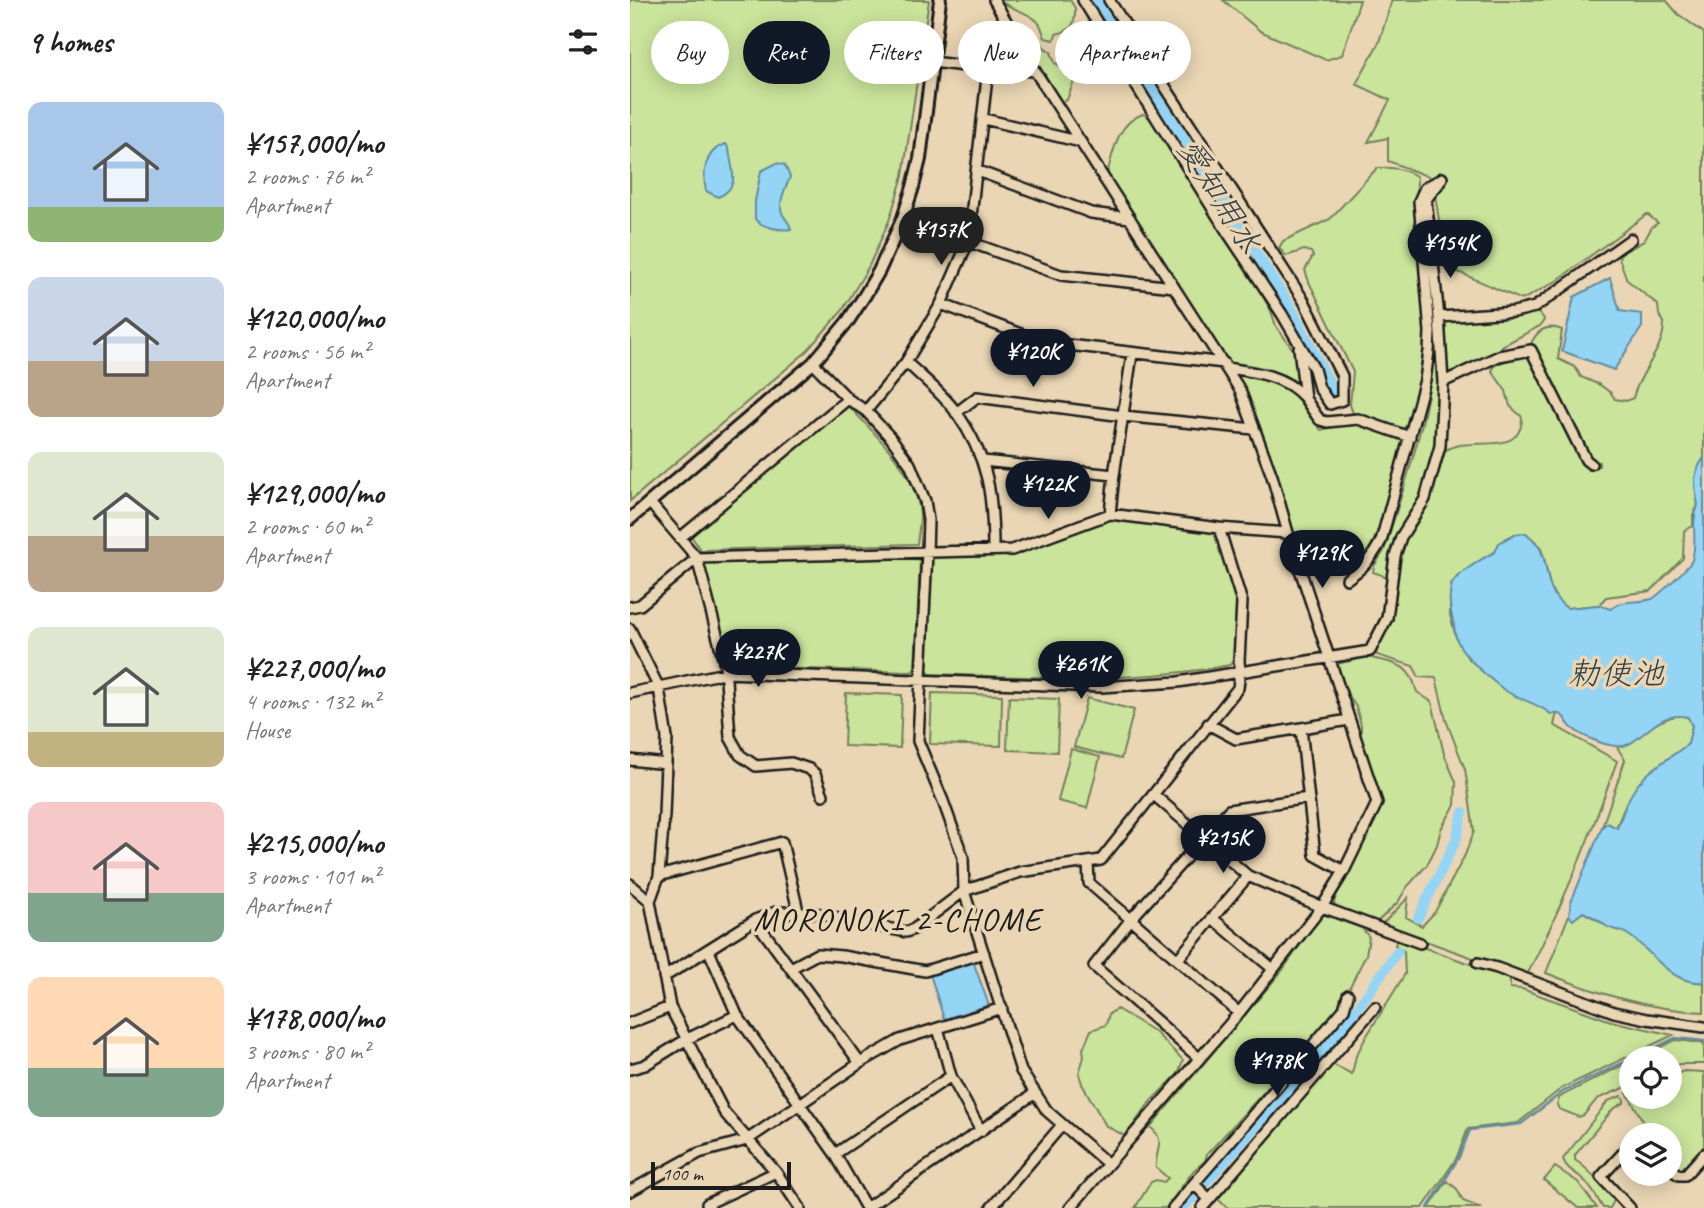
<!DOCTYPE html>
<html lang="en">
<head>
<meta charset="utf-8">
<style>
	body { margin:0; font-family:Caveat,"Klee One",sans-serif; background:#f6f6f6; color:#222; height:100vh; display:flex; flex-direction:column; font-size:26px; white-space:nowrap }
	* { box-sizing:border-box; margin:0 }
	p { font-size:23px; color:#767676 }
	.icon { flex:none; width:38px; height:38px; fill:none; stroke:currentColor; stroke-width:2; stroke-linecap:round; stroke-linejoin:round }
	.map { position:relative; flex:1; overflow:hidden }
	.sheet { display:flex; flex-direction:column; background:#fff; width:630px }
	.sheet>* { flex:none }
	.hud { position:absolute; left:21px; top:21px; width:665px; height:63px; display:flex; gap:14px }
	.tools { position:absolute; left:989px; top:1046px; display:grid; gap:14px }
	.tools a { display:grid; place-items:center; width:63px; height:63px; border-radius:50%; background:#fff; box-shadow:0 4px 18px #0003; font-size:35px }
	.scale { position:absolute; left:21px; bottom:18px; width:140px; box-sizing:border-box; padding-left:7px; border:4px solid #1c1c1c; border-top:0; font-size:19px; line-height:24px; white-space:nowrap; color:#1c1c1c; -webkit-text-stroke:5px #ead6b4; paint-order:stroke }
	.price { position:absolute; translate:-50% -60px; padding:0 16px; border-radius:24px; background:#111827; color:#fff; font-size:23px; line-height:46px; filter:drop-shadow(0 2px 4px #0008) }
	.price::after { content:''; position:absolute; left:50%; top:42px; width:21px; height:16px; margin-left:-10px; background:inherit; clip-path:polygon(0 0,100% 0,50% 100%) }
	.price.selected { background:#222; color:#fff }
	ul { padding:0; list-style:none }
	li { display:flex; align-items:center; gap:21px; height:175px; padding:0 28px }
	li span { display:grid; place-items:center; flex:none; width:196px; height:140px; border-radius:14px; color:#555 }
	li>.icon { margin-inline-start:auto }
	span .icon { width:84px; height:84px; fill:#fffc; stroke-width:1 }
	li b { font-size:30px }
	h2 { display:flex; justify-content:space-between; align-items:center; height:84px; padding:0 28px; font-size:30px }
	.pill { padding:0 24px; border-radius:32px; background:#fff; box-shadow:0 4px 18px #0003; font-size:24px; line-height:63px }
	.pill.selected { background:#111827; color:#fff }
	main { display:flex; flex:1; min-height:0 }
	.map>svg:first-child { display:block }
	.green { fill:#cae49b; stroke:#73805c; stroke-width:2 }
	.water { fill:#94d5f6; stroke:#648b9f; stroke-width:2 }
	.lines { fill:none; stroke-linecap:round; stroke-linejoin:round }
	.stream { stroke:#648b9f; stroke-width:2.5 }
	.canal { stroke:#94d5f6; stroke-width:10 }
	.minor-casing { stroke:#1c1c1c; stroke-width:14 }
	.tertiary-casing { stroke:#1c1c1c; stroke-width:16 }
	.minor { stroke:#ead6b4; stroke-width:9 }
	.tertiary { stroke:#ead6b4; stroke-width:10 }
	.labels { text-anchor:middle; stroke-width:7; stroke-linejoin:round; paint-order:stroke }
	.water-label { font-size:32px; font-style:italic; fill:#344148; stroke:#ead6b4 }
	.neighbourhood-label { font-size:32px; letter-spacing:2px; fill:#1c1c1c; stroke:#ead6b4 }
</style>
</head>
<body>
<main>
<section class="sheet">
<h2>9 homes<svg class="icon" aria-label="filters" viewBox="0 0 24 24"><path d="M4 7h16M4 17h16"/><circle cx="9" cy="7" r="2"/><circle cx="15" cy="17" r="2"/></svg></h2>
<ul>
<li><span style="background:linear-gradient(#a9c7e8 75%,#8fb573 0)"><svg class="icon" aria-label="home" viewBox="0 0 24 24"><path d="M3 11l9-7 9 7M6 9v11h12V9"/></svg></span><div><b>¥157,000/mo</b><p>2 rooms · 76 m²</p><p>Apartment</p></div></li>
<li><span style="background:linear-gradient(#c9d6e8 60%,#b9a48a 0)"><svg class="icon" aria-label="home" viewBox="0 0 24 24"><path d="M3 11l9-7 9 7M6 9v11h12V9"/></svg></span><div><b>¥120,000/mo</b><p>2 rooms · 56 m²</p><p>Apartment</p></div></li>
<li><span style="background:linear-gradient(#dfe7d0 60%,#b9a48a 0)"><svg class="icon" aria-label="home" viewBox="0 0 24 24"><path d="M3 11l9-7 9 7M6 9v11h12V9"/></svg></span><div><b>¥129,000/mo</b><p>2 rooms · 60 m²</p><p>Apartment</p></div></li>
<li><span style="background:linear-gradient(#dfe7d0 75%,#c2b280 0)"><svg class="icon" aria-label="home" viewBox="0 0 24 24"><path d="M3 11l9-7 9 7M6 9v11h12V9"/></svg></span><div><b>¥227,000/mo</b><p>4 rooms · 132 m²</p><p>House</p></div></li>
<li><span style="background:linear-gradient(#f6c9c9 65%,#7fa58c 0)"><svg class="icon" aria-label="home" viewBox="0 0 24 24"><path d="M3 11l9-7 9 7M6 9v11h12V9"/></svg></span><div><b>¥215,000/mo</b><p>3 rooms · 101 m²</p><p>Apartment</p></div></li>
<li><span style="background:linear-gradient(#ffd9b3 65%,#7fa58c 0)"><svg class="icon" aria-label="home" viewBox="0 0 24 24"><path d="M3 11l9-7 9 7M6 9v11h12V9"/></svg></span><div><b>¥178,000/mo</b><p>3 rooms · 80 m²</p><p>Apartment</p></div></li>
</ul>
</section>
<div class="map">
<svg width="1074" height="1208" viewBox="0 0 1074 1208">
	<rect width="100%" height="100%" fill="#ead6b4"/>
	<filter id="ink" filterUnits="userSpaceOnUse"><feTurbulence type="fractalNoise" baseFrequency=".0143" numOctaves="2"/><feDisplacementMap in="SourceGraphic" scale="14" xChannelSelector="R" yChannelSelector="G"/><feConvolveMatrix kernelMatrix="1 2 1 2 8 2 1 2 1" color-interpolation-filters="sRGB"/></filter>
	<g filter="url(#ink)">
		<!-- green -->
		<path class="green" d="M0,0H299L273,176L259,221L239,266L212,311L175,353L0,501Z
			M370,0H440L445,8C446,25 441,31 426,34L424,40L415,38C413,33 411,24 407,21C397,11 381,10 370,0Z
			M593,0H730L712,55L696,60L630,31Z
			M762,0H1036L1048,14L1074,33V458C1061,475 1065,486 1068,505L1063,516V526L1054,531L1053,558L1021,591L976,597L969,605L937,608C912,592 921,565 909,545C905,541 900,537 896,533L885,534L875,539L865,552L829,575L821,585L820,615L826,637L837,657L872,688L906,703L921,714L927,713L924,725L987,761C961,835 932,907 896,977L751,925L778,898L776,917L792,926L805,912L835,855L844,831L835,769L816,720L806,678L789,677L783,666L747,655L745,649L760,618L772,549L780,528L800,499L815,451C838,433 892,460 892,417L880,406L876,391L862,371L865,365L888,356L901,354L960,466H969V462L957,458L901,344C907,330 917,324 932,330L928,359L945,367L951,377L970,385L981,393L985,399L996,401L1003,398C1009,372 1035,349 1034,322L1029,315L1028,305L997,280L989,258L990,254L1014,241L1022,227L1028,223L1017,214L925,282L892,300L817,267L802,178L758,161V138L738,142L760,100L726,84L749,42Z
			M406,36L415,48L421,52L425,63L436,69L444,81L437,100L432,102L399,50L398,39Z
			M513,114L525,121L618,269L641,311L646,326L664,351L667,357L671,393L658,381L600,366L477,174C484,150 487,123 513,114Z
			M747,168C760,167 778,169 787,177C785,239 801,302 794,363C791,386 781,409 774,431L723,413L720,405L723,372L679,282L675,270L683,256L681,252L674,250L656,256L649,248L653,241L700,219Z
			M905,311L913,317L914,320L910,326L872,346L869,353L816,378L812,323L818,318Z
			M807,319L810,365L808,441L793,498L776,524L757,580L752,575L743,572L744,566L754,551C777,475 807,400 803,320Z
			M603,371L644,379L660,389L691,430L722,423L731,424L772,439L773,443C767,469 747,559 723,567C707,573 686,562 670,557L656,509Z
			M218,405C245,435 288,472 290,516C290,525 288,535 287,544L71,550L61,536Z
			M483,519L579,530L585,535L609,606L605,657L600,665C498,684 403,677 300,674L297,669L301,560L306,556L382,554Z
			M286,558L290,561L285,668L282,672L102,667L97,663L72,568L76,563Z
			M737,657C764,664 779,661 787,692L802,702L814,754L826,782L825,805L811,829L807,845L797,865L777,887L768,902L746,923L707,908L704,903L706,895L719,872L750,803L731,737V725L726,707L718,695L707,664Z
			M216,693L272,695L270,748L214,746Z
			M302,693L372,695L371,746L300,744Z
			M379,697L429,699L427,752L377,750Z
			M457,698L504,710L491,759L444,747Z
			M1047,715L1058,717L1062,726L1058,744L996,804L986,828L977,823L972,827L995,760L987,747C1002,744 1008,735 1021,727C1029,721 1038,718 1047,715Z
			M441,749L470,757L457,808L428,801Z
			M953,912C962,916 972,924 981,928C986,930 992,931 997,933C1022,949 1040,985 1074,982V1012C1019,1010 967,993 916,973L939,915L943,919Z
			M692,914L732,928L739,937L736,955L707,1012L577,1154L575,1161L564,1170L536,1208H505L521,1182L526,1180L534,1182L538,1178L526,1168C524,1150 538,1141 520,1127L652,971Z
			M767,938L880,978V988L892,989L981,1021L1043,1035L932,1088L888,1123L838,1129L826,1159L793,1208H597L588,1199L702,1064L722,1074L726,1056L736,1037L775,974L774,951L765,945Z
			M487,1009L525,1032L553,1060L548,1074L521,1101L495,1136L476,1126L452,1084L449,1073L454,1057L453,1049L461,1030L476,1025L479,1014Z
			M1045,1040L1074,1043V1064H1049L1040,1069V1059H1006Z
			M1001,1061V1085L967,1099L954,1115L949,1117L929,1109L927,1105L929,1098L937,1093Z
			M1054,1071L1074,1072V1146L1053,1169H1048L1040,1160V1136H1018L1016,1126L997,1093L1001,1092V1097H1040V1077Z
			M991,1096L994,1100V1103L983,1109L945,1155V1160C961,1170 971,1185 985,1199L980,1208H973C967,1198 962,1188 953,1179C945,1172 936,1169 933,1159L978,1101Z
			M925,1167L948,1182L967,1208H948L914,1180Z
			M817,1181L827,1189L833,1201L851,1208H799Z"/>
		<!-- water -->
		<path class="water" d="M96,144L99,149C101,169 112,187 88,197L76,191C72,173 75,150 96,144Z
			M147,163L155,165L160,177C156,187 148,202 152,213C155,220 160,222 161,229C151,231 131,227 125,219V201L131,171Z
			M980,278L990,311L1012,314V327L984,370L932,351L944,297Z
			M1074,458V982C1039,985 1023,950 997,934C991,930 982,930 976,926C969,920 962,916 953,912L943,920L939,915L941,902L972,827L977,823L987,828C993,814 996,800 1006,787C1019,769 1040,758 1058,744L1062,726L1058,717C1023,709 1010,750 986,746C973,745 951,736 941,727C933,719 936,712 921,714C906,702 888,700 873,689C859,678 830,654 826,637C824,632 825,626 823,621C820,611 818,595 822,584C825,575 856,556 865,552L869,543L885,534L896,533C900,537 905,541 908,545C921,565 912,592 937,608L969,605L980,609C996,598 1006,604 1022,599C1028,596 1060,566 1062,560C1068,541 1060,523 1068,505C1065,486 1061,475 1074,458Z
			M343,961L358,1003L357,1006L314,1019L300,974Z"/>
		<g class="lines">
			<!-- stream -->
			<path class="stream" d="M1002,1059L1045,1038L1074,1041
				M798,1208L829,1157L840,1130L891,1124L934,1091L1001,1059"/>
			<!-- canal -->
			<path class="canal" d="M466,0L663,311L706,396
				M788,918L826,840L833,812
				M553,1208L711,1031L768,951"/>
			<!-- minor casing -->
			<g class="minor-casing">
				<path id="minor" d="M364,0L405,71L610,390L642,476L658,533L747,803L714,871L692,907L609,1013L440,1208
					M453,0L598,233L652,314L684,369L689,388L700,404L712,400V376L674,301L479,0
					M302,62L358,69L405,71
					M354,119L451,142
					M348,171L461,213L500,218
					M273,218L431,275L544,287
					M311,304L412,342L594,363
					M809,317L884,312L905,307L1001,239
					M669,348L675,398
					M276,362C293,378 312,393 326,412C359,458 363,496 363,550
					M183,363L218,399L236,411L261,438L280,464L295,501L298,520L297,552L288,741L313,801L333,857L334,891L391,1071L417,1111L478,1164
					M597,368C625,372 654,375 674,397C679,404 684,413 690,420L697,422L728,419L780,437
					M813,382L869,356L901,350L956,460L961,464
					M236,411L276,362L311,304L338,242L358,69
					M326,413L347,397L493,416L624,429
					M353,461L484,475
					M20,503L67,558L95,665L100,737L110,755L126,766L161,763L179,769L185,774L193,795
					M480,514L484,475L502,354
					M50,538L218,399
					M717,579C733,568 742,558 751,541L795,380L799,351L800,332L789,201L795,188L811,179
					M0,607L10,605L67,558L382,550L480,514L589,528L658,533
					M0,629L29,688L37,738L34,815L29,876L20,901L40,1007L94,1112L146,1172L170,1208
					M0,693L95,673L471,687L548,682L740,651L757,618L765,556L771,537L795,499L810,446L813,382L809,317L796,200C801,191 808,187 812,178
					M578,724L606,739L719,720
					M671,728L685,855L714,871
					M0,760L36,764
					M524,795L618,876L692,907L790,943
					M458,863L459,883L609,1013
					M29,876L152,842L168,911
					M0,884L20,901
					M582,918L643,969
					M125,920L230,1063
					M79,951L107,1015L205,1154L236,1208
					M548,959L618,876
					M848,963L867,968L984,1012L1017,1019L1074,1027
					M161,968L187,954L212,956L295,971L354,953
					M34,977L125,920L146,912L185,913L276,932L284,929L334,891L390,872L471,860L608,688L610,672L609,661L612,602L589,528
					M0,1023L40,1007
					M308,1028L321,1076L351,1131
					M569,1058L464,966L501,919L599,810L678,798
					M0,1069L15,1065L57,1039L107,1015
					M205,1154L321,1076
					M1040,1169L1049,1175H1055L1074,1154
					M564,1184L579,1199
					M0,1191L69,1153L117,1140L230,1063L270,1040L372,1008
					M79,1208L77,1204L146,1172
					M236,1208L404,1094
					M361,1208L432,1125
					M543,1208L714,1009L718,995
					M572,1208L745,1007
					M1000,1208L971,1177L1001,1144"/>
			</g>
			<!-- tertiary casing -->
			<g class="tertiary-casing">
				<path id="tertiary" d="M0,519L183,363L218,321L235,295L249,271L273,218L283,187L290,159L310,0"/>
			</g>
			<!-- minor -->
			<use href="#minor" class="minor"/>
			<!-- tertiary -->
			<use href="#tertiary" class="tertiary"/>
		</g>
	</g>
	<g class="labels">
		<!-- water labels -->
		<g class="water-label">
			<text transform="translate(590 196) rotate(58)" y="11">愛知用水</text>
			<text x="986" y="684">勅使池</text>
		</g>
		<!-- neighbourhood labels -->
		<g class="neighbourhood-label">
			<text x="268" y="930">MORONOKI 2-CHOME</text>
		</g>
	</g>
</svg>
<div class="tools">
<a><svg class="icon" aria-label="locate" viewBox="0 0 24 24"><circle cx="12" cy="12" r="6"/><path d="M12 2v4M12 18v4M2 12h4M18 12h4"/></svg></a>
<a><svg class="icon" aria-label="layers" viewBox="0 0 24 24"><path d="M12 4l9 5-9 5-9-5zM3 14l9 5 9-5"/></svg></a>
</div>
<div class="scale">100 m</div>
<b class="price selected" style="left:311px;top:267px">¥157K</b>
<b class="price" style="left:820px;top:280px">¥154K</b>
<b class="price" style="left:403px;top:389px">¥120K</b>
<b class="price" style="left:418px;top:521px">¥122K</b>
<b class="price" style="left:692px;top:590px">¥129K</b>
<b class="price" style="left:128px;top:689px">¥227K</b>
<b class="price" style="left:451px;top:701px">¥261K</b>
<b class="price" style="left:593px;top:875px">¥215K</b>
<b class="price" style="left:647px;top:1098px">¥178K</b>
<div class="hud">
<a class="pill">Buy</a>
<a class="pill selected">Rent</a>
<a class="pill">Filters</a>
<a class="pill">New</a>
<a class="pill">Apartment</a>
</div>
</div>
</main>
</body>
</html>
